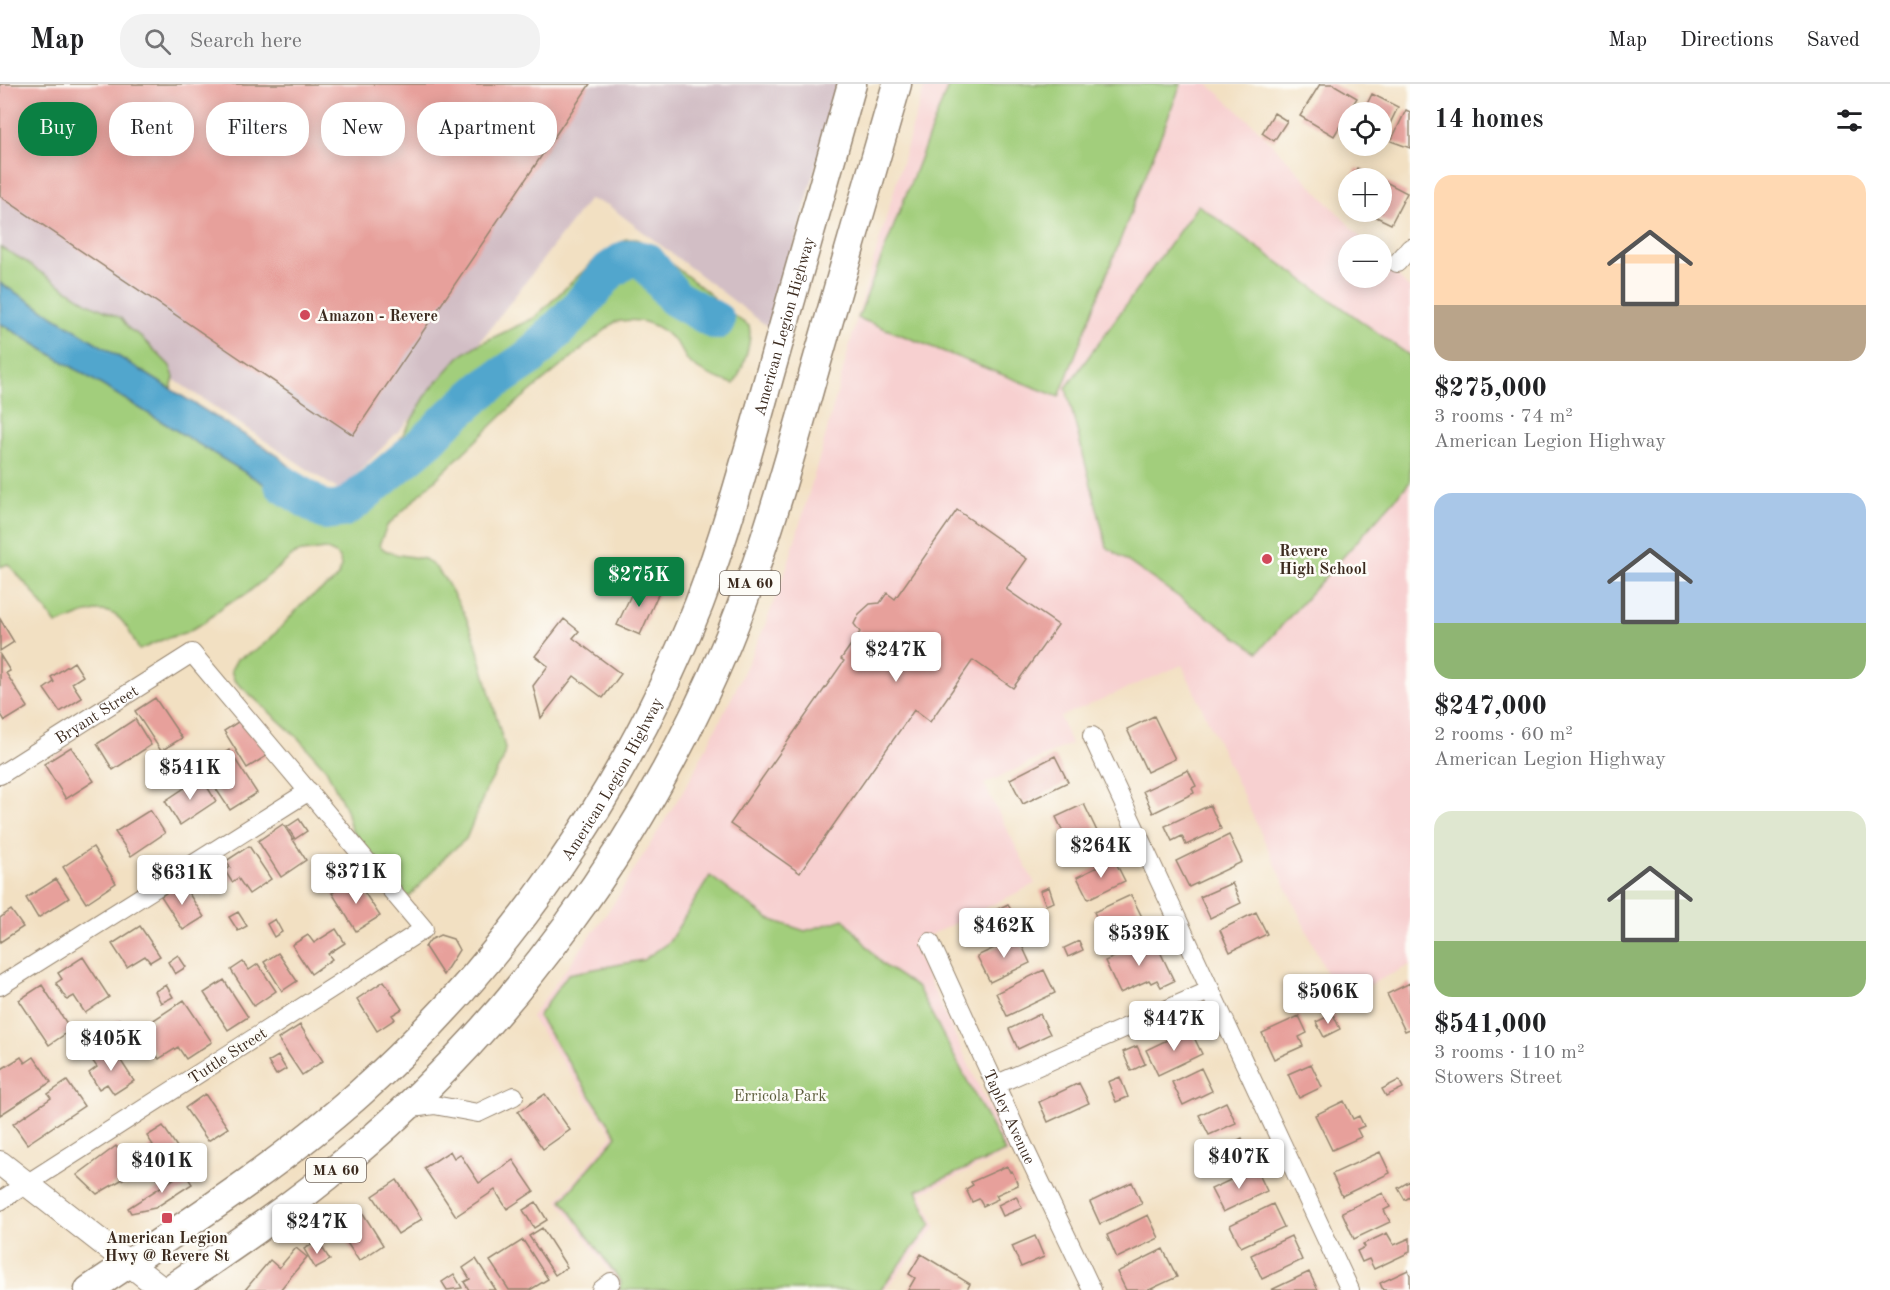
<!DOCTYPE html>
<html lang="en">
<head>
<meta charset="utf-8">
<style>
	body { margin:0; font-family:"Old Standard TT",serif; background:#f2f2f2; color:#202124; height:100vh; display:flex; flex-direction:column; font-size:22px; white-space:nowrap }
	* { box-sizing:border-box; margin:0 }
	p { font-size:20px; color:#757577 }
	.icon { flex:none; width:33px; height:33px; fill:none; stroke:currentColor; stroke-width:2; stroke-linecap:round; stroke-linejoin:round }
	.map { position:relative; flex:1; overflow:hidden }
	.details { display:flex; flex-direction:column; background:#fff; width:480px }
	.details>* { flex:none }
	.banner { position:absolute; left:18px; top:18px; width:570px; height:54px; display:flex; gap:12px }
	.controls { position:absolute; left:1338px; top:18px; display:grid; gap:12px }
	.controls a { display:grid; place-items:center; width:54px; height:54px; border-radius:50%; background:#fff; box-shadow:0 3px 15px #0003; font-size:30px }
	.price { position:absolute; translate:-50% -51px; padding:0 14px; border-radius:6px; background:#fff; color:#222; font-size:20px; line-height:39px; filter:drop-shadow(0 2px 3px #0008) }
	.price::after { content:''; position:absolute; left:50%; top:36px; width:18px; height:14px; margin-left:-9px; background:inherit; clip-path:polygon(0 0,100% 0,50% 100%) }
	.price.selected { background:#0b8043; color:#fff }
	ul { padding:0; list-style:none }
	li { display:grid; align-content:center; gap:12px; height:318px; padding:0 24px }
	li span { display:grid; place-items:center; height:186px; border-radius:18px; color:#555 }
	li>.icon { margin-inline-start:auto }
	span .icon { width:108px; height:108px; fill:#fffc; stroke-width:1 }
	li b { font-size:26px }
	h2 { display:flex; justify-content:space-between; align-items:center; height:72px; padding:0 24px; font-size:26px }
	.pill { padding:0 21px; border-radius:24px; background:#fff; box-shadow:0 3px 15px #0003; font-size:21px; line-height:54px }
	.pill.selected { background:#0b8043; color:#fff }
	header { display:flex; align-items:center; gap:36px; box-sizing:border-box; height:84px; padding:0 30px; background:#fff; border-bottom:2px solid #e0e0e0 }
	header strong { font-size:28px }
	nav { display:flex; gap:33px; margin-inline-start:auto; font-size:21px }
	.search { width:420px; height:54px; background:#f2f2f2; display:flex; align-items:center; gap:15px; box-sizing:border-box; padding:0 21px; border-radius:24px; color:#757577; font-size:22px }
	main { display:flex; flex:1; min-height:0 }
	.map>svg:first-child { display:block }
	.built { fill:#f7d0d0 }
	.industrial { fill:#d2bec5 }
	.green { fill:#a2ce7b; stroke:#6e7c4c; stroke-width:1.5 }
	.water { fill:#51a6cd; stroke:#466876; stroke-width:1.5 }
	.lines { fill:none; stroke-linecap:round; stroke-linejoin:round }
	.river { stroke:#51a6cd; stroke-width:38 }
	.building { fill:#e7a09b }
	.minor-casing { stroke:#968570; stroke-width:20 }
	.secondary-casing { stroke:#968570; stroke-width:26 }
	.trunk-casing { stroke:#968570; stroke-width:31 }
	.minor { stroke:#fff; stroke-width:18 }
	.secondary { stroke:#fff; stroke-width:24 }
	.trunk { stroke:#fff; stroke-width:28 }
	.poi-dot { fill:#d1495b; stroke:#fdfcf7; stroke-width:2 }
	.labels { text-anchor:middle; stroke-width:5; stroke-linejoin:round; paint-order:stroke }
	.shield { fill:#fdfcf7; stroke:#75695f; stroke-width:1.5 }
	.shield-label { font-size:15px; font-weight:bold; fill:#3b2a1e }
	.poi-label { font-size:16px; font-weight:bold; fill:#3b2a1e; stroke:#fdfcf7; text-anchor:start }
	.street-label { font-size:16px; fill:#3b2a1e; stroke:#fdfcf7 }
	.park-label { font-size:16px; fill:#5a5b3a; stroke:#fdfcf7 }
</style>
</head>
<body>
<header>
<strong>Map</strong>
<div class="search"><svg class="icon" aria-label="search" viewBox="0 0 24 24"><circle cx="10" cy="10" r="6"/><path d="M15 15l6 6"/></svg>Search here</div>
<nav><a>Map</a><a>Directions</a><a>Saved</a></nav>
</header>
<main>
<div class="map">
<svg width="1410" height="1206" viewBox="0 0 1410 1206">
	<rect width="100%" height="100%" fill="#fdfcf7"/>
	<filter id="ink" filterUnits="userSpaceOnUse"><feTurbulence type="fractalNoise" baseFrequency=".0167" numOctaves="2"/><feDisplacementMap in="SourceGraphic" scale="12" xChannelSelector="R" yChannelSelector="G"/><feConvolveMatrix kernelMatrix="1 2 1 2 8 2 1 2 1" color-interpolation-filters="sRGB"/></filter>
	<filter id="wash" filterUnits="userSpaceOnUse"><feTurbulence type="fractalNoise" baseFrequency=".008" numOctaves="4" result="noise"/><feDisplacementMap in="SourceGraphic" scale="24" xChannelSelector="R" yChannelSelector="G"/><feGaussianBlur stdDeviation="1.35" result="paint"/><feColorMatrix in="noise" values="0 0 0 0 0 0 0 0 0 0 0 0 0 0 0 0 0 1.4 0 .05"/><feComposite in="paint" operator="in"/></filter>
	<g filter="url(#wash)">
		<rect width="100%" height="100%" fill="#f2e0c2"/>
		<!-- built -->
		<path class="built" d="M925,0H1208L1253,40L1367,160H1348V194H1382V176L1410,205V881L1339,916L1182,581L1060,633L1071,660L984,700L1035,800L912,860L1010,1068L922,1109L936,1143L885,1206H614L616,1197L558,1116L613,1051L531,933L612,822L689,697L732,613L764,544L788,480L823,361L858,230Z"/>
		<!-- industrial -->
		<path class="industrial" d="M0,0H838L772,246L608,121L589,115L459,285L340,407L0,179Z"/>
		<!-- green -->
		<path class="green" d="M949,0H1181L1059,313L858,234Z
			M1198,121L1410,272V398L1258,568L1107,463L1066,304Z
			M626,155H637L647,161L705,206L734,232L749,242C753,258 742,286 734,300C721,296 702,289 691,280C684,274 683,267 678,261C661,240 641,232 615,238L510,324L387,442L379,461L385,466L394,470L425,475L437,485L446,497L465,531L475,556L505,664L503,676L486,706L466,755L447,771L409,813L402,810L351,745L346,726L326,685L298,654L234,596L231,586L237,575L255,567L269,556L306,516L332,499L338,492L341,483L340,475L336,470L325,465L296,469L245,511L226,520L205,538L187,548L162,556L139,566C124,536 115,517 78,532C70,535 65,538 56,540L33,508L8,480L0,483V239L269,403C284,427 301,425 326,429L331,410L349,408L379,386L388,376L428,308L459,273L477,261L534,234L599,172Z
			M0,163L25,177L37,186L88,219L121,234L129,245L139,251L170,282L174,293L171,305L0,199Z
			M710,792L769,835L805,847L844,835L883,881L918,904L1005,1068L917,1106L931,1141L880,1206H619L621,1198L562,1116L617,1052L538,932L568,890L643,876L669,858Z"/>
		<!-- water -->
		<path class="water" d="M0,199L277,371C294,386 310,402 331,410L326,429L322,434L307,436L298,425C283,423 277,415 269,403L0,239Z"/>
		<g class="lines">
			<!-- river -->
			<path class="river" d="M283,400L325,427L342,425L352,419L429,355L445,338L483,305L529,274L576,227L609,187L625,176L632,174L646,177L675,214L716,237"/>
		</g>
		<g id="blocks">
			<!-- building -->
			<path class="building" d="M0,0H590L353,351L0,112Z
				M1320,0H1333L1357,14L1334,52L1300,32Z
				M1372,10L1398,23L1382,56V28H1363Z
				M1406,26L1410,28V64L1391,57Z
				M1274,29L1287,37L1274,57L1262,49Z
				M1357,84L1378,94H1351Z
				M1382,96L1407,109L1391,140L1366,128H1382Z
				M957,426L1027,475L1006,505L1058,541L1013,604L973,576L930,638L914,626L800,789L730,740L844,577L841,575L860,548L854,540L859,530L870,520L880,519L887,509L895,515Z
				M638,496L660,506L640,551L617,541Z
				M0,535L14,558L0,567Z
				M564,535L579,547L573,554L621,590L603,614L574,592L541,634L533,602L548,582L535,572Z
				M0,571L10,587L6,589L28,623L5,637L0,629Z
				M74,578L83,592L72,599L82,614L60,628L44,605L54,598L51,593Z
				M155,614L182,654L161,667L135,627Z
				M1154,632L1175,675L1147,688L1127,645Z
				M244,634L268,671L247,684L224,647Z
				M135,635L151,661L113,686L97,660Z
				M71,663L94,697L66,715L44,680Z
				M229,666L257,709L230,726L202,684Z
				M1055,672L1068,698L1023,720L1010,695Z
				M1188,686L1196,702L1192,704L1194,709L1153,729L1143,707Z
				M201,693L216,717L180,741L165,717Z
				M1084,720L1104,762L1076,775L1056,733Z
				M1210,721L1221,745L1186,761L1182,752L1172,757L1165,742Z
				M150,726L165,749L131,772L115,748Z
				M299,735L307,747L295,755L287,743Z
				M283,740L306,776L281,793L258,757Z
				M1229,751L1242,778L1189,803L1176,777Z
				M249,762L271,795L249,810L238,794L232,798L225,787L230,783L226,777Z
				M93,763L116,799L86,819L63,783Z
				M1114,775L1125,797L1088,815L1077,793Z
				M355,794L380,832L356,847L332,809Z
				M56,795L69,814L38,834L26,814Z
				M182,799L204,833L183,846L161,812Z
				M1232,799L1241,819L1210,834L1200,813Z
				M1049,803L1054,818L1046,821L1040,807Z
				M1131,811L1142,833L1105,851L1094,828Z
				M1008,820L1018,841L976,861L966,840Z
				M11,826L23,843L0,858V834Z
				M238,828L247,842L238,847L229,833Z
				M1256,828L1267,850L1230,868L1220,846Z
				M275,835L282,848L274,853L267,840Z
				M140,842L160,872L150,878L145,872L127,883L112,860Z
				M336,845L345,859L328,870L332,875L311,890L292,861L308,851L314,859Z
				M440,851L453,855L459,866L443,891L425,863L430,856Z
				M1018,853L1030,879L990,898L977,872Z
				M1154,855L1174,897L1161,903L1157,896L1151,899L1149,896L1120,909L1105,877Z
				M1079,857L1083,866L1068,873L1064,864Z
				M278,869L297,897L282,907L264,878Z
				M178,871L186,883L175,890L168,878Z
				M83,873L109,913L85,929L74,912L67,916L56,899L62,895L58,889Z
				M243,878L249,886L258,880L276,907L254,922L231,886Z
				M1044,886L1055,909L1007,932L996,909Z
				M224,896L248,933L228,946L204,909Z
				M384,897L402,925L392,931L395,935L377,947L357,915Z
				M1410,899V945L1405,947L1387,910Z
				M42,901L71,946L49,961L19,916Z
				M166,901L173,913L161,919L155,907Z
				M184,916L212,958L186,975L178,963L159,975L140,945Z
				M1040,930L1050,950L1018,965L1009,945Z
				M1333,930L1340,945L1324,953L1316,938Z
				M1299,932L1307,949L1299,953L1303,962L1274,975L1262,949Z
				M119,935L126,946L107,958L100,948Z
				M300,941L323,977L302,991L278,955Z
				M1190,945L1202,970L1158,991L1146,966Z
				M1137,962L1145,980L1131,987L1123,968Z
				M112,963L134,997L114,1010L107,1000L99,1005L89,989L97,983L92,976Z
				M278,972L286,985L276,991L268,978Z
				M21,973L25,979L34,973L51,998L0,1031V986Z
				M1311,980L1322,1003L1299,1014L1288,990Z
				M1201,984L1212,1007L1183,1021L1172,998Z
				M1120,993L1128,1013L1116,1018L1108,998Z
				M1399,996L1403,1004L1386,1012L1382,1005Z
				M67,997L84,1022L27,1060L13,1040L51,1014L48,1010Z
				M1079,999L1089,1019L1048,1038L1039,1018Z
				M205,1010L228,1044L208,1057L185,1024Z
				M545,1010L570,1046L543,1065L518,1028Z
				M1344,1017L1353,1035L1359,1032L1364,1042L1357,1045L1361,1053L1332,1066L1315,1031Z
				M1226,1018L1236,1039L1209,1051L1199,1031Z
				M163,1042L181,1069L159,1083L147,1064L153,1061L147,1052Z
				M1242,1054L1251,1074L1224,1086L1215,1067Z
				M116,1062L135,1088L97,1110L77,1091Z
				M450,1067L454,1074L460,1070L479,1099L513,1076L534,1107L507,1125L495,1106L456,1132L424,1084Z
				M1380,1068L1390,1089L1342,1112L1332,1090Z
				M1007,1082L1010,1088L1012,1087L1018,1101L996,1111L998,1115L983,1122L979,1115L972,1118L966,1105L973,1101L971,1098Z
				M1256,1084L1267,1107L1223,1128L1211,1105Z
				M184,1088L192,1100L155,1124L131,1129L128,1124Z
				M397,1096L422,1135L398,1150L373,1112Z
				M1410,1097V1113L1405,1116L1398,1104Z
				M1132,1098L1142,1120L1100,1140L1090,1118Z
				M1383,1109L1390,1123L1384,1126L1390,1138L1354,1155L1342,1128Z
				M1016,1112L1022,1124L1003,1132L998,1121Z
				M536,1118L547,1136L534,1144L523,1126Z
				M1273,1120L1284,1143L1241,1163L1230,1141Z
				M359,1123L383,1161L359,1177L334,1139Z
				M1148,1131L1159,1154L1117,1174L1107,1151Z
				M542,1144L567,1183L555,1191L529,1152Z
				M1387,1149L1394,1161L1410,1154V1168L1374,1185L1369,1175L1362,1178L1357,1167L1365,1163L1363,1160Z
				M1035,1152L1044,1173L1021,1183L1012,1162Z
				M1291,1152L1302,1176L1262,1195L1251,1171Z
				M523,1156L548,1195L530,1206H509L490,1177Z
				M318,1157L330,1176L315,1184L304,1165Z
				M296,1164L307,1173L280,1206H245L270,1176L279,1184Z
				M1163,1165L1177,1193L1149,1206H1126L1117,1188Z
				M921,1170L970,1200L967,1206H908L915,1194L909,1190Z
				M476,1175L496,1206H469L464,1198L470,1195L463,1184Z
				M1408,1186L1410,1191V1206H1383L1380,1199Z
				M1309,1188L1318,1206H1271Z
				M454,1190L462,1204L447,1206L442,1198Z"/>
		</g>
	</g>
	<g filter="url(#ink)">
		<use href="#blocks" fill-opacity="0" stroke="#968570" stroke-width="1.5"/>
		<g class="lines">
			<!-- minor casing -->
			<g class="minor-casing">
				<g id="minor">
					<path d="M1397,179L1410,164"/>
					<path d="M1092,652L1350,1206"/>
					<path id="s1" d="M0,691L192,569L424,845L0,1117"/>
					<path id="s2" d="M930,858L1023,1061L1092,1206"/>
					<path d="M0,902L309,707"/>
					<path d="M995,1001L1211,906"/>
					<path d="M405,1025L434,1021L478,1029L514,1012"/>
					<path d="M601,1206L611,1198"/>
				</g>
			</g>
			<!-- secondary casing -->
			<g class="secondary-casing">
				<path id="secondary" d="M0,1079L163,1206"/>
			</g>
			<!-- trunk casing -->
			<g class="trunk-casing">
				<g id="trunk">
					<path id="s3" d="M89,1206C181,1144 276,1084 359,1010C508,877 626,705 699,520C728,444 749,364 771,286C798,190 825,95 852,0"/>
					<path d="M169,1206C229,1165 290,1124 346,1077C512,939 644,758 727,559C764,469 790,374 816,281C843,187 870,94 897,0"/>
				</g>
			</g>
			<!-- minor -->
			<use href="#minor" class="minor"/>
			<!-- secondary -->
			<use href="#secondary" class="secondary"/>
			<!-- trunk -->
			<use href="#trunk" class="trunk"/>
		</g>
	</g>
	<!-- markers -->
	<g class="poi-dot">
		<circle cx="305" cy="231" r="6"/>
		<circle cx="1267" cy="475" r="6"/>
		<rect x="161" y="1128" width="12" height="12" rx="3"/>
	</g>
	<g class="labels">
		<!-- shield labels -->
		<g class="shield">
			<rect x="720" y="487" width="60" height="24" rx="4.5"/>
			<rect x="306" y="1074" width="60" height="24" rx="4.5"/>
		</g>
		<g class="shield-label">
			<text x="750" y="504">MA 60</text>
			<text x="336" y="1091">MA 60</text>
		</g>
		<!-- poi labels -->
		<g class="poi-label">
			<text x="317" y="237">Amazon - Revere</text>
			<text x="1279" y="472">Revere<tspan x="1279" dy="18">High School</tspan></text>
			<text x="167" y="1159" text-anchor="middle">American Legion<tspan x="167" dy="18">Hwy @ Revere St</tspan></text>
		</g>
		<!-- street labels -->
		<g class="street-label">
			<text dy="6" stroke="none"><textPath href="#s3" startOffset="1226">American Legion Highway</textPath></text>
			<text dy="6" stroke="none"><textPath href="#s1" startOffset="114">Bryant Street</textPath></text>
			<text dy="6" stroke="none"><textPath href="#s3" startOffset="740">American Legion Highway</textPath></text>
			<text transform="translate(227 971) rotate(-33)" y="6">Tuttle Street</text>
			<text dy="6" stroke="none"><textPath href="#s2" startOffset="192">Tapley Avenue</textPath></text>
		</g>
		<!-- park labels -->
		<g class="park-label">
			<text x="780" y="1017">Erricola Park</text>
		</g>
	</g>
</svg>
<div class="controls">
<a><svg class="icon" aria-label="locate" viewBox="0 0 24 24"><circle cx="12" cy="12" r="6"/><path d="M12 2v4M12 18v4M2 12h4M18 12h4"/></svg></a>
<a>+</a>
<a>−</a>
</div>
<b class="price selected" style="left:639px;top:524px">$275K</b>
<b class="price" style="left:896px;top:599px">$247K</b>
<b class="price" style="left:190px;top:717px">$541K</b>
<b class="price" style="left:1101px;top:795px">$264K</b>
<b class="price" style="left:356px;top:821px">$371K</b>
<b class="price" style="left:182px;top:822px">$631K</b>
<b class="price" style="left:1004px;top:875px">$462K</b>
<b class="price" style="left:1139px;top:883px">$539K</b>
<b class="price" style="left:1328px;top:941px">$506K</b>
<b class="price" style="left:1174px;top:968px">$447K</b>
<b class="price" style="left:111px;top:988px">$405K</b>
<b class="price" style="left:1239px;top:1106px">$407K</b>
<b class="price" style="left:162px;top:1110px">$401K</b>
<b class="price" style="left:317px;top:1171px">$247K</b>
<div class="banner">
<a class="pill selected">Buy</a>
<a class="pill">Rent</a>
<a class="pill">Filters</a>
<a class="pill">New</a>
<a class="pill">Apartment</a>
</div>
</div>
<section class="details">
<h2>14 homes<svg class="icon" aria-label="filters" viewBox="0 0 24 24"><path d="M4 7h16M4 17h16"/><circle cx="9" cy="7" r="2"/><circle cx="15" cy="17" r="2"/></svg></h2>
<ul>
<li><span style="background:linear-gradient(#ffd9b3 70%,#b9a48a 0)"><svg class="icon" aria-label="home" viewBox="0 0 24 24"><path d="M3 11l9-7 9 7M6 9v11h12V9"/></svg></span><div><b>$275,000</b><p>3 rooms · 74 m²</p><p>American Legion Highway</p></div></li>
<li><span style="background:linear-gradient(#a9c7e8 70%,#8fb573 0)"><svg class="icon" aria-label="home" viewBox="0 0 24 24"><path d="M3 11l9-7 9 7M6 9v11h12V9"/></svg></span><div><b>$247,000</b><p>2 rooms · 60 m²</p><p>American Legion Highway</p></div></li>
<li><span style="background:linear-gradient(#dfe7d0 70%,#8fb573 0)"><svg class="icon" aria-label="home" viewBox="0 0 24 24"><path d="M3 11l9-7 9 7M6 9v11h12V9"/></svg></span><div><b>$541,000</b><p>3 rooms · 110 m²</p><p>Stowers Street</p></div></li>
</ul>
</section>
</main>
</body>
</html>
